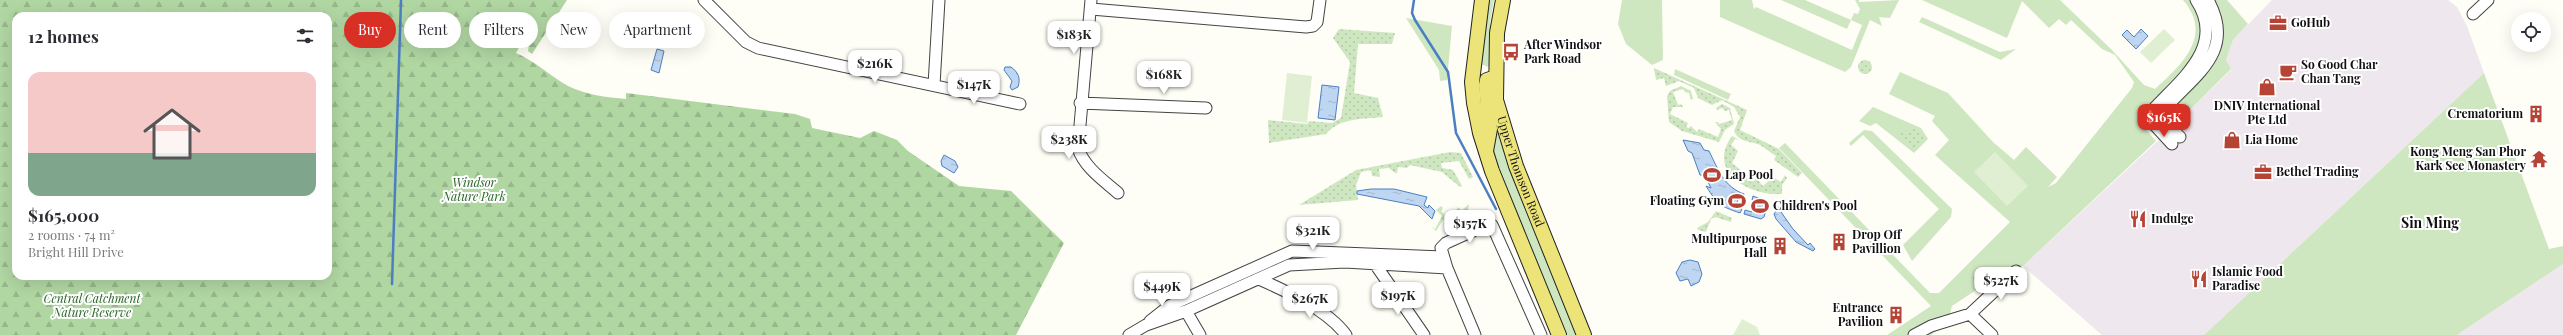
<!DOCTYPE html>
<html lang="en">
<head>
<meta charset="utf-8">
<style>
	body { margin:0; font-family:"Playfair Display",serif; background:#f7f7f7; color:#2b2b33; height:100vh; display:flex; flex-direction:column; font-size:15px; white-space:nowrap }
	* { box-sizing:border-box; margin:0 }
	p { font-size:13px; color:#7c7c81 }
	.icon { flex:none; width:22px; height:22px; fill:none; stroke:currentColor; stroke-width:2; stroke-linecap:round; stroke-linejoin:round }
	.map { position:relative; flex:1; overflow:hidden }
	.drawer { position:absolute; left:12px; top:12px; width:320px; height:268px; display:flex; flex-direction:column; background:#fff; border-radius:12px; box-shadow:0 4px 16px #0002 }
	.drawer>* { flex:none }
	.top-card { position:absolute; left:344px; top:12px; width:380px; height:36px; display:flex; gap:8px }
	.buttons { position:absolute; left:2511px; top:12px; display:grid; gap:8px }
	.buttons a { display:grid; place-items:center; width:40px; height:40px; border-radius:50%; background:#fff; box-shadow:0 4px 16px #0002; font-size:20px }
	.price { position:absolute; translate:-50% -34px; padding:0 9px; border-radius:8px; background:#fff; color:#222; font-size:13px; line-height:26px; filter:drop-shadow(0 1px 2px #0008) }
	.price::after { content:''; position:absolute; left:50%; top:24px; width:12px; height:9px; margin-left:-6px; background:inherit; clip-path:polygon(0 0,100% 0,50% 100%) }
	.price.on { background:#d93025; color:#fff }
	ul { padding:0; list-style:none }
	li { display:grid; align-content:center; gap:8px; height:212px; padding:0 16px }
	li+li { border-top:1px solid #e1e1e2 }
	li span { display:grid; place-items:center; height:124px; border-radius:12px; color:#555 }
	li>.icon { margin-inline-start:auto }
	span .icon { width:72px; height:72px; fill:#fffc; stroke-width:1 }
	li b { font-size:17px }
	h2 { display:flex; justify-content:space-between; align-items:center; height:48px; padding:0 16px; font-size:17px }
	.tag { padding:0 14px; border-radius:18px; background:#fff; box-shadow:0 4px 16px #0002; font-size:14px; line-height:36px }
	.tag.on { background:#d93025; color:#fff }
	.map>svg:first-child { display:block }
	.industrial { fill:#eee7ee }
	.grass { fill:#cee7c1 }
	.forest { fill:url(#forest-firs); fill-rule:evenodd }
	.garden { fill:url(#garden-dots) }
	.pitch { fill:#e0efd2 }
	.water { fill:url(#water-ripples); stroke:#4c7fc2 }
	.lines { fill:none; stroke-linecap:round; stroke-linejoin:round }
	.stream { stroke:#4c7fc2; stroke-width:2.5 }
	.minor-casing { stroke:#444; stroke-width:13 }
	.major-casing { stroke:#222; stroke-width:16 }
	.minor { stroke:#fff; stroke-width:11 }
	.major { stroke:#ece478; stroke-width:14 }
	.labels { text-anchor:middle; stroke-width:4; stroke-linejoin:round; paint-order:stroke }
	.poi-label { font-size:12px; font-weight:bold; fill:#111; stroke:#fff; text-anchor:start }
	.street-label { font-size:12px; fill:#111; stroke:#fff }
	.park-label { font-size:12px; font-style:italic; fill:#286426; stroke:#fff }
	.quarter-label { font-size:14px; font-weight:bold; fill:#111; stroke:#fff }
</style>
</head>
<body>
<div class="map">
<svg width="2563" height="335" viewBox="0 0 2563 335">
	<defs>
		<pattern id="forest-firs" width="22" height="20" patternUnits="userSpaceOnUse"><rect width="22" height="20" fill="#b0d6a2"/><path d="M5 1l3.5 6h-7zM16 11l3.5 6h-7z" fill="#96b78a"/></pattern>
		<pattern id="garden-dots" width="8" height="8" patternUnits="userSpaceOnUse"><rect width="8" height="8" fill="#cee7c1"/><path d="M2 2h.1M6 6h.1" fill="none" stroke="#b0c5a5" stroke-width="1.8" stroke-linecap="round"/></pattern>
		<pattern id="water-ripples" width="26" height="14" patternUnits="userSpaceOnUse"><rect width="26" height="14" fill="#bed6f1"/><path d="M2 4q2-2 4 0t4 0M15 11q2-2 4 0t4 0" fill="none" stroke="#a2b7ce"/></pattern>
	</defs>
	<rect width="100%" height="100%" fill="#fefef6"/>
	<!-- industrial -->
	<path class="industrial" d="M2272,0H2448L2457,7L2467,26L2484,73L2204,335H2102L2023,266L2175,125L2231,70L2226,60L2233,40Z
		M2563,264V335H2457L2547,275Z"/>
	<!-- grass -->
	<path class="grass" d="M1486,0H1494L1490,23V65L1488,67L1481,64Z
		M1622,0H1662L1663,60L1652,65L1626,44L1618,24Z
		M1720,0H1752L1754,9L1756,7L1852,50L1862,25L1851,20L1847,29L1781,0H1805L1851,20L1854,13L1858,14L1860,9L1855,0H1859V2L1899,0L1890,18L1879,17L1882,26L1870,20L1851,67L1845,72L1720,17Z
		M1922,0H2060L2112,50L2144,85L2155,89C2181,65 2214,36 2183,0H2196L2203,47L2140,123L2156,141L2023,266L2006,270L1952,306L1948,322L1931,335H1887L1931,306L1779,148L1785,143L1930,293H1939L2010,222L1935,155L1949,140L1932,121L1935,116L1889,94L1900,72L1948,93L1993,142L2014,160L2026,147L2057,177L2048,187L2056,183L2132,88L2134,82L2115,55L2102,49L2071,20L2066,25L2059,19L2049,28L2022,1L2007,38Z
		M2208,0H2227L2248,24L2233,40L2226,60L2231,69L2175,125L2159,116L2215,42Z
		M1922,17L2000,52L2016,49L2001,60L1919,22Z
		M1406,18L1452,26L1447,80L1440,81L1439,70Z
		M1675,69L1731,94L1728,100L1674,75Z
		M2484,73L2549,249L2563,246V264L2457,335H2204Z
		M1496,77V100L1584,335H1559L1492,171L1472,82Z
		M1873,107L1921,128L1928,139L1914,153L1876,123L1870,126L1859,121Z
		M1864,130L1872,131L1952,209L1951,217L1912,261L1903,245L1939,209L1863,135L1851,146L1849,143Z"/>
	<!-- forest -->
	<path class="forest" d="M0,0H567L532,54L528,51L529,44L525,37L516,53C535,61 550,76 568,86C586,95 606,97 626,99V93L795,114L810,119L812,128L860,138L874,131L897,140L908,151L959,186L1011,191L1064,243L1016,335H0ZM16,16H328V276H16Z"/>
	<!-- garden -->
	<path class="garden" d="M1339,29L1395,33L1392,44H1358L1354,93L1378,98L1383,117C1363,119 1339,118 1326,134L1269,143L1268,120L1307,124L1309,121L1332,123L1341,118L1350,62L1333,38Z
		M1858 67a7 7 0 1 1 14 0a7 7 0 1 1-14 0Z
		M1654,68L1747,110L1740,130L1779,149L1802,173L1798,177L1774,160L1776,156C1771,153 1765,148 1760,145C1752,141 1739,143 1734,131L1740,117L1734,107L1722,100L1712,105L1698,98L1694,88L1679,81L1666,86L1664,78L1656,80Z
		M1681,86L1691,91L1693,99L1691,100L1689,93L1685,92L1683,89L1673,92L1678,105L1681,104L1683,107H1673L1670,114L1688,123L1686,127L1689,128L1691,126L1697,132L1699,129L1718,137L1721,129L1715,122H1718L1719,124L1732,120L1729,110L1725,111L1722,108L1717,110L1716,108L1722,104L1730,108L1734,124L1725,130L1719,142L1682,131L1669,122L1667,96L1670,91Z
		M1915,128L1919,130L1925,139L1913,150L1895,134Z
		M1732,136L1739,140L1735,139L1731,145L1738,151L1732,163L1742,171L1739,174L1743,176L1744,174L1750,182L1753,178L1758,180L1763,186L1773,177L1781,182L1785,175L1783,172L1787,178L1782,185V194C1749,196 1706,172 1732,136Z
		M1450,152L1461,153L1473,177L1469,179L1459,161L1441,163L1442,168L1453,170L1462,186L1460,187L1442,172L1410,165L1407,168L1398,167L1397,173H1395L1389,168L1379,169L1380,177L1372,176L1371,170L1361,172L1356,185L1358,200L1299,205L1356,170Z
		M1469,204L1468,213L1450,221L1443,220L1436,231L1431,226L1435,229L1442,216L1436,210L1441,206L1443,208L1441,211L1448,218L1458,208L1454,205L1462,210Z
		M1716,211L1732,218L1731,222L1715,217L1711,219L1706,232L1698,230L1697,228L1708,222Z
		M1983,268L1990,275L1977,288L1970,280Z"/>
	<!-- pitch -->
	<path class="pitch" d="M2164,29L2175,40L2151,63L2140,52Z
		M1287,73L1312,76L1307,123L1282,120Z
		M1995,152L2028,186L2007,206L1974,172Z
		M1742,319L1757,327L1760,335H1733Z"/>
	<!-- water -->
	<path class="water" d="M2141,29L2148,36L2136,49L2122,35L2127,30L2134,37Z
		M657,49L664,51L659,73L651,70Z
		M1005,67H1011C1018,72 1021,78 1018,87L1012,90L1010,87L1012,81L1004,70Z
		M1322,85L1339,87L1335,120L1318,118Z
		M1683,140L1700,143L1704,150L1709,151C1718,169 1724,187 1744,194L1743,197L1739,196L1736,207L1742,209L1740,213C1720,206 1718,205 1706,186L1711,188L1705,176L1700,175L1692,153L1688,151Z
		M944,155L955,161L958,167L954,173L942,166L941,161Z
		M1371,189H1394L1427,197L1424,205L1428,208L1429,205L1435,211L1432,219L1419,206L1357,194V191Z
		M1753,196L1768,202L1764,217L1761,219L1744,214L1745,210L1752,212L1755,201L1752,200Z
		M1781,204L1787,207L1781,212L1793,229L1808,245L1810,243L1815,249L1813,251L1796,242L1776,219L1774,214Z
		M1690,260L1698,262L1702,274L1699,282L1691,286L1688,279L1680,281L1676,273L1682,262Z"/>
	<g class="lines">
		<!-- stream -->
		<path class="stream" d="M1414,0L1412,13L1415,20L1448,72L1456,133L1496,209
			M392,284L401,0"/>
		<!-- minor casing -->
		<g class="minor-casing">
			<path id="minor" d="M704,0L746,42L758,48L1020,104
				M1091,0L1078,148C1084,167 1103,180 1118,193
				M1091,9L1306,27L1313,26L1317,22L1320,0
				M2473,14L2488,0
				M934,85L939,0
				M1080,103L1206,108
				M2180,137L2159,116C2187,79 2239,56 2208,0
				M2172,144L2150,120L2149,114C2177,82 2228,48 2196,0
				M1375,264L1424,335
				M1259,279C1286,291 1328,310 1346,335
				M1186,311L1200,335
				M1970,314L1992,335
				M1150,321L1169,306L1292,251L1443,257
				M1129,335L1146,325L1186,311L1289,265L1345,262L1447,268
				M1475,335L1447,268L1441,248L1446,243L1488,224L1492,225L1541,335
				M1914,335L1931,326L1970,314L2016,271"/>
		</g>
		<!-- major casing -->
		<g class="major-casing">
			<g id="major">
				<path d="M1482,0L1472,82L1474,103L1480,133L1492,171L1559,335"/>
				<path id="s1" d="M1503,0L1497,33L1496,100L1516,166L1584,335"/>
				<path d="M1486,151L1490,129L1486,85L1487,80L1496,77"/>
			</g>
		</g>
		<!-- minor -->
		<use href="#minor" class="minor"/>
		<!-- major -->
		<use href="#major" class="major"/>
	</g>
	<!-- icons -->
	<defs>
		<g id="office-bare" transform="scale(1.38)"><path d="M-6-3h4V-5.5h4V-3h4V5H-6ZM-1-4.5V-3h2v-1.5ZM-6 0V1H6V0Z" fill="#b64434" stroke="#fff" stroke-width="2.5" paint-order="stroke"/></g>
		<g id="bus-bare" transform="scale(1.38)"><path d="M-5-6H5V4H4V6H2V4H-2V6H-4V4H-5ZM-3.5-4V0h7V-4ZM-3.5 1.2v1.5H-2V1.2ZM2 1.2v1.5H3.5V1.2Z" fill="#b64434" stroke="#fff" stroke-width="2.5" paint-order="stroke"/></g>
		<g id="cafe-bare" transform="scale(1.38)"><path d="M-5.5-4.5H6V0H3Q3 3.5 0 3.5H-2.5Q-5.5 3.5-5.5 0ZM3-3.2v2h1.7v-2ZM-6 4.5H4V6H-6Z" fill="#b64434" stroke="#fff" stroke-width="2.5" paint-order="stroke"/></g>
		<g id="shop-bare" transform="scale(1.38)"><path d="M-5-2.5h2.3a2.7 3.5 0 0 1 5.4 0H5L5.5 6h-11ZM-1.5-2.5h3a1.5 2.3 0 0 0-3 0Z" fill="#b64434" stroke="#fff" stroke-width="2.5" paint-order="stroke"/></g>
		<g id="building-bare" transform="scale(1.38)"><path d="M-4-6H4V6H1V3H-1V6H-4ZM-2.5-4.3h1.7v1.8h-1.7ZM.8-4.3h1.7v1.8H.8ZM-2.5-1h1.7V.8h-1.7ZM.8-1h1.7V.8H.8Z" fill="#b64434" stroke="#fff" stroke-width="2.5" paint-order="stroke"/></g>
		<g id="temple-bare" transform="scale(1.38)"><path d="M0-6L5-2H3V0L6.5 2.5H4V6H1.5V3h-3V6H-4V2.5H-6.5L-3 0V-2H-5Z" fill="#b64434" stroke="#fff" stroke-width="2.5" paint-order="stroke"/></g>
		<g id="stadium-bare" transform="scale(1.38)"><path d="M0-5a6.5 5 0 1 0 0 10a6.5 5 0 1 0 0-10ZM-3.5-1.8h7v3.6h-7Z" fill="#b64434" stroke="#fff" stroke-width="2.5" paint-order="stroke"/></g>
		<g id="restaurant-bare" transform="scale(1.38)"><path d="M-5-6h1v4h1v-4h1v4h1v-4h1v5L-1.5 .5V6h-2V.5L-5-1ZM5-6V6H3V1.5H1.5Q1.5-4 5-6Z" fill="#b64434" stroke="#fff" stroke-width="2.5" paint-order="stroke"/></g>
	</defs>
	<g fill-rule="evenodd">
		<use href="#office-bare" x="2278" y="23"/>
		<use href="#bus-bare" x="1511" y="52"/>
		<use href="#cafe-bare" x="2288" y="72"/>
		<use href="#shop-bare" x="2267" y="87"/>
		<use href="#building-bare" x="2536" y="114"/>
		<use href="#shop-bare" x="2232" y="140"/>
		<use href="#temple-bare" x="2539" y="159"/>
		<use href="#office-bare" x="2263" y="172"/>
		<use href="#stadium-bare" x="1712" y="175"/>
		<use href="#stadium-bare" x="1737" y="201"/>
		<use href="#stadium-bare" x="1760" y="206"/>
		<use href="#restaurant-bare" x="2138" y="219"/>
		<use href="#building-bare" x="1839" y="242"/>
		<use href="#building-bare" x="1780" y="246"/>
		<use href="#restaurant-bare" x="2199" y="279"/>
		<use href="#building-bare" x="1896" y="315"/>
	</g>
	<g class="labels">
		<!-- poi labels -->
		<g class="poi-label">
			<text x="2291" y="27">GoHub</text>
			<text x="1524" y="49">After Windsor<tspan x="1524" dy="14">Park Road</tspan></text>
			<text x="2301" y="69">So Good Char<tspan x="2301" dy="14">Chan Tang</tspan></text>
			<text x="2267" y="110" text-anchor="middle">DNIV International<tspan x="2267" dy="14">Pte Ltd</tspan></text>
			<text x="2523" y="118" text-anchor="end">Crematorium</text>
			<text x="2245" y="144">Lia Home</text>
			<text x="2526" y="156" text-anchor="end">Kong Meng San Phor<tspan x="2526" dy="14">Kark See Monastery</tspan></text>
			<text x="2276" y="176">Bethel Trading</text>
			<text x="1725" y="179">Lap Pool</text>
			<text x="1724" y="205" text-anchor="end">Floating Gym</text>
			<text x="1773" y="210">Children's Pool</text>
			<text x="2151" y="223">Indulge</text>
			<text x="1852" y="239">Drop Off<tspan x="1852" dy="14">Pavillion</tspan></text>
			<text x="1767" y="243" text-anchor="end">Multipurpose<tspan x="1767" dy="14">Hall</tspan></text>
			<text x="2212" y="276">Islamic Food<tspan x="2212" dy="14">Paradise</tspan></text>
			<text x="1883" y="312" text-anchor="end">Entrance<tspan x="1883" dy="14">Pavilion</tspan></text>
		</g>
		<!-- street labels -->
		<g class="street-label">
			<text dy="4" stroke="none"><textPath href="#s1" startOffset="176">Upper Thomson Road</textPath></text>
		</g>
		<!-- park labels -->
		<g class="park-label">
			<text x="474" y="187">Windsor<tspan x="474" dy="14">Nature Park</tspan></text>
			<text x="92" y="303">Central Catchment<tspan x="92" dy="14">Nature Reserve</tspan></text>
		</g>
		<!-- quarter labels -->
		<g class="quarter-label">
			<text x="2430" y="228">Sin Ming</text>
		</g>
	</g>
</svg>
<div class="buttons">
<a><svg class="icon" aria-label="locate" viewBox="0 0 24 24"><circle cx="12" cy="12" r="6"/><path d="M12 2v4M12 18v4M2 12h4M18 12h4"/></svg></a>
</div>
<b class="price" style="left:1074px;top:55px">$183K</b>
<b class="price" style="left:875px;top:84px">$216K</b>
<b class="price" style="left:1164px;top:95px">$168K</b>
<b class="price" style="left:974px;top:105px">$147K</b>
<b class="price on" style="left:2164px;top:138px">$165K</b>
<b class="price" style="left:1069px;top:160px">$238K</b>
<b class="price" style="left:1470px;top:244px">$157K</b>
<b class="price" style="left:1313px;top:251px">$321K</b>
<b class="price" style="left:2001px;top:301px">$527K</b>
<b class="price" style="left:1162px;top:307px">$449K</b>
<b class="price" style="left:1398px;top:316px">$197K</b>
<b class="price" style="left:1310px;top:319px">$267K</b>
<div class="top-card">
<a class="tag on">Buy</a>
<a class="tag">Rent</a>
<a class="tag">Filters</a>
<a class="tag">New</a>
<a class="tag">Apartment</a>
</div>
<section class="drawer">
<h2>12 homes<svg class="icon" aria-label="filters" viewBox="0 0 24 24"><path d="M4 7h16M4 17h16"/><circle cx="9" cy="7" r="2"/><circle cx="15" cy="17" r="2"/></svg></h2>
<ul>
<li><span style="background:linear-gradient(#f6c9c9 65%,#7fa58c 0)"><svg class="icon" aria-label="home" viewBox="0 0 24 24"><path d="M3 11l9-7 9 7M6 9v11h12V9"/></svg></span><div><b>$165,000</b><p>2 rooms · 74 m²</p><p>Bright Hill Drive</p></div></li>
</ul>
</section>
</div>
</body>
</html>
